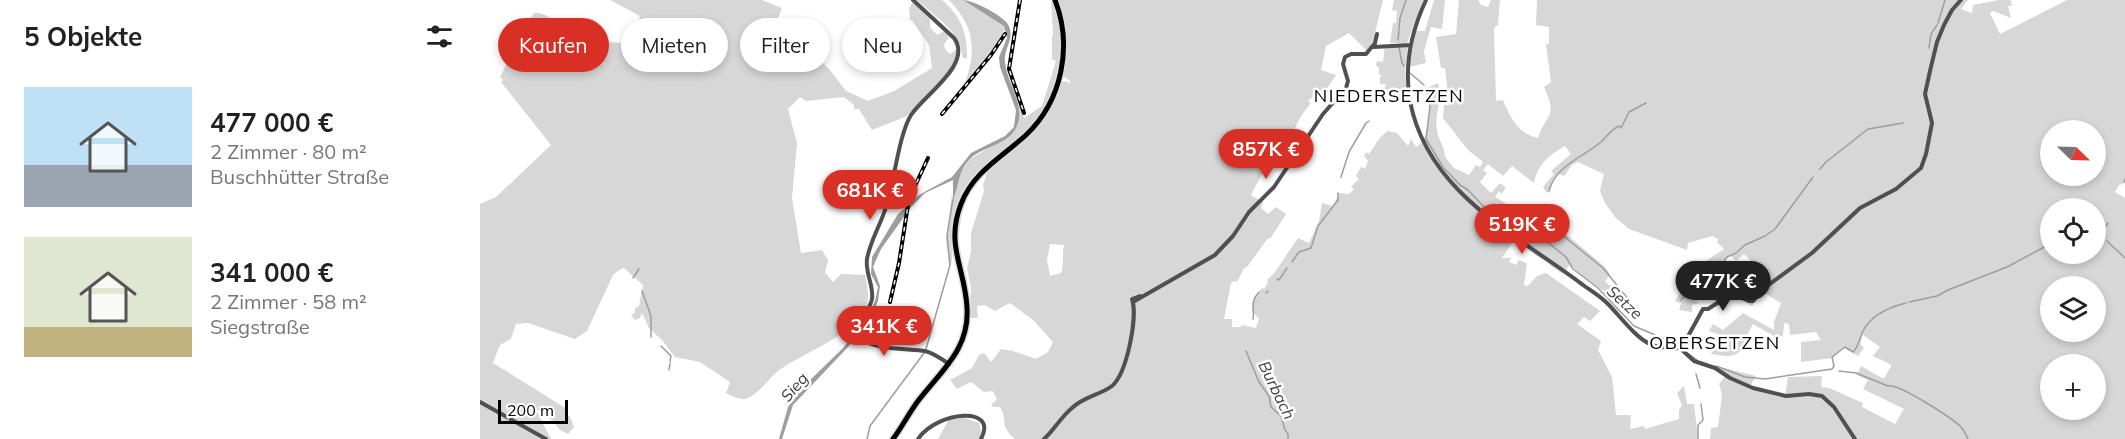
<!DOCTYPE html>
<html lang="de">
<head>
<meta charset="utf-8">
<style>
	body { margin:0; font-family:Mulish,sans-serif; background:#f2f2f2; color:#222; height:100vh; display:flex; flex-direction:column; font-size:22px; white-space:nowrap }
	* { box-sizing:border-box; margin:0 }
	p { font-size:20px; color:#767676 }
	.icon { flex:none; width:33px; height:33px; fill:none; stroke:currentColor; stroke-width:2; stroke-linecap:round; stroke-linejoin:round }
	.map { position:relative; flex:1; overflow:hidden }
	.details { display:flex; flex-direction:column; background:#fff; width:480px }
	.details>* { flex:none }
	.hud { position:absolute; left:18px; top:18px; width:570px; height:54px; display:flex; gap:12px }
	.needle { width:39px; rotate:113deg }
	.controls { position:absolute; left:1560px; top:120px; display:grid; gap:12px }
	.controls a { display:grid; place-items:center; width:66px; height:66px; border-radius:50%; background:#fff; box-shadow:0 3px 9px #0003; font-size:30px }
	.scale { position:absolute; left:18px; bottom:15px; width:70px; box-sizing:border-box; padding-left:6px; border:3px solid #000; border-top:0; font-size:16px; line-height:21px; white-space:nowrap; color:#000; -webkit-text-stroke:4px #fff; paint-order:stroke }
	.price { position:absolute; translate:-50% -51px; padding:0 14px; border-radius:21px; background:#d93025; color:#fff; font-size:20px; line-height:39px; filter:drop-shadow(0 2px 3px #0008) }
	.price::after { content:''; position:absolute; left:50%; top:36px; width:18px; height:14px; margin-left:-9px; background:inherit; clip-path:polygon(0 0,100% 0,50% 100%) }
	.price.active { background:#222; color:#fff }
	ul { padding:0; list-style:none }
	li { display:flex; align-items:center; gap:18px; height:150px; padding:0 24px }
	li span { display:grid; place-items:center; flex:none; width:168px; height:120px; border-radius:0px; color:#555 }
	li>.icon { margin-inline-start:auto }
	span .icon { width:72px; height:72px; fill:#fffc; stroke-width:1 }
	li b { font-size:26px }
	h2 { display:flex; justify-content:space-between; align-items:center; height:72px; padding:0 24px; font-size:26px }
	.tag { padding:0 21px; border-radius:27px; background:#fff; box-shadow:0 3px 9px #0003; font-size:21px; line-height:54px }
	.tag.active { background:#d93025; color:#fff }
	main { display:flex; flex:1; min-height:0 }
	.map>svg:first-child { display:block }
	.green { fill:#d7d7d7; fill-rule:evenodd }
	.water { fill:#9e9e9e }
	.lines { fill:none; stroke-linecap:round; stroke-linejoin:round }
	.stream { stroke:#9e9e9e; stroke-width:1.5 }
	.major-casing { stroke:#dbdbdb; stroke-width:8 }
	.minor { stroke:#505050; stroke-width:4 }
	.major { stroke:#000; stroke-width:5 }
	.rail-casing { stroke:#000; stroke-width:4 }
	.rail { stroke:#fff; stroke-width:1.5; stroke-dasharray:4.5; stroke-linecap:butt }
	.labels { text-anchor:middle; stroke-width:5; stroke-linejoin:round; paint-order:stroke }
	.water-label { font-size:16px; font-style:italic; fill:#3f3f3f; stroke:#fff }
	.quarter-label { font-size:18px; letter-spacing:1.5px; fill:#000; stroke:#fff }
</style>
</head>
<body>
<main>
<section class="details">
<h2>5 Objekte<svg class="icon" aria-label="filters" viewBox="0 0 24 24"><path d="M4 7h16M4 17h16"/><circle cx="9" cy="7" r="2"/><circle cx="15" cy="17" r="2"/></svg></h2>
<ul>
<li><span style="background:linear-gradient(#bfe0f5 65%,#9aa5b1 0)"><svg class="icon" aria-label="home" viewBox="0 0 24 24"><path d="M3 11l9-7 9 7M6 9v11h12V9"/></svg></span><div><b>477 000 €</b><p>2 Zimmer · 80 m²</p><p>Buschhütter Straße</p></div></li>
<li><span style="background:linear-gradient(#dfe7d0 75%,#c2b280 0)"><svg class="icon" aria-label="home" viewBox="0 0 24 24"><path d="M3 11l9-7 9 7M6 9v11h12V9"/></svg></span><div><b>341 000 €</b><p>2 Zimmer · 58 m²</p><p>Siegstraße</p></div></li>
</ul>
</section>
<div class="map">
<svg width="1645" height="439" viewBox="0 0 1645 439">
	<rect width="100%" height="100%" fill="#fff"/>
	<!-- green -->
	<path class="green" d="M130,0H282L302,8L297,21L321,42L325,37L331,42L328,48L350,70L366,91L388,101L414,91L452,68L449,45L432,20H430L429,8L433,2L450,18V27L457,35L464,31L469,37L464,45L465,49L470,54L477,49L475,64L427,116L392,130L379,109H374V105L364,97L326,101L320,97L308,109L317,143L312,198L321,253L342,250L348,260L345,273L353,282L361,274L385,275C387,287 391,299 384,311C369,338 324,352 298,371C288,379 280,393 268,398C261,401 252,396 246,393L250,382L220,362L195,357L182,340L169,328L162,313L160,318L155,320L151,315L155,313V308L159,306L163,285L144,268L139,270L133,275L107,331L95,339L48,323L36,324L31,339L20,345L13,363L87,409L85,413L90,417L94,427L88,434L80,430L73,421L55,408L71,439H0V204L16,197L71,145L21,82L23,80L20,77L46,25L51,27L54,23L50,19L54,13C73,10 97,47 108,60L129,42L151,44L160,16Z
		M437,0H462C481,16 488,34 487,59L482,57C483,33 453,15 437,0Z
		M469,0H483L524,26L525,29L511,52L485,83C497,49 494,26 469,0Z
		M571,0C592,49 578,103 539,138C519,156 495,168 482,192C475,205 471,222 471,236C471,246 474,255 471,264L469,265L466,238L472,194L473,198L477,178L489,160L532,133L539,108L538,101L544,118L562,106L576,61L572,59V37L573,34Z
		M577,0H903L893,41L887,51L869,33L846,46L841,70L856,75L844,93L841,90L828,101L831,103L821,116L811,136L803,133L771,195L783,202L781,208L788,214L796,207L806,214L790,239L788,238L767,267L764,268L757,282L754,281L751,283L744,319H752V327H761V325L776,328L779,319L772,311L774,299L782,288L784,289L788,283L787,280L795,272L818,238L829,243L839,221L842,203L853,206L859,193L869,194L874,189L871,187L879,179L876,176L881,167L885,169L888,161L884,156L886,152L889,154L899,139L907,131L917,133L928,146L931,139L936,147C952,138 951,103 947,88L958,83C963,101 954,114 957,130C958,140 965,146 965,157L974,168L989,175L996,165L1000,167L1003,162L988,150L963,118L964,105H969L965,68H961L956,37L976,34L979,0H998L1001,5L1008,7L1011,0H1020L1018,25L1014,28L1016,101L1023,100C1030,117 1037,133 1058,138C1067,111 1078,118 1064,87L1071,82L1066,44H1069V27L1056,25L1057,0H1488L1481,9L1492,13L1493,5L1519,0H1531L1532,6H1528L1531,18L1513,11L1510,13L1520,34L1587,0H1645V183L1639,185L1635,192L1645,198V439H1230L1231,428L1238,427L1242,395L1239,384L1246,375L1236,366L1276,376L1270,386L1305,396L1308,377L1342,376L1341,387L1349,388L1383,403L1382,407L1415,424L1424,409L1383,389L1388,380L1377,375L1381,366L1404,379L1411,366L1410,364L1393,356L1400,347L1383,335L1380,344L1384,348L1378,356L1364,348L1352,358L1321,362V342L1341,340L1336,332L1310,335L1309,324L1304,323L1303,336H1294L1273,324C1257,349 1268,361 1231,354L1240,335L1229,331L1233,324L1243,330L1263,313L1294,330V322L1301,303L1283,292L1272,306L1254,294L1270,273L1264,268L1271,261L1264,254L1256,261L1250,255L1239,265L1234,261L1218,274L1209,288L1212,290L1209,296L1219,303L1212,305V312L1199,310L1201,303L1195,301L1214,269L1244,249L1237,242L1238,239L1232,236L1208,243L1207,250L1149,229L1135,217L1125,203L1120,191L1124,174L1098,162L1092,165L1084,176L1078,174L1071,184L1070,191L1067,193L1063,187L1074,174L1071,171L1091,154L1085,146C1069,155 1058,164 1054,183L1032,166L1023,176L1008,164L1003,170L1007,173L1000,182L1011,193L1020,183L1026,188L1021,194L1019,191L1015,197L1027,204L1041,217L1054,207L1124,266L1130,274L1125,282L1133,287L1128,294L1100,274L1090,264L1083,274L1034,240L1022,258H1031L1029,262L1036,265L1039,260L1047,263L1044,285L1048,286L1057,276L1066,273L1120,311L1110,321L1104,317L1097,324L1121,341L1118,350L1132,377L1136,415H1151L1150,429L1164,426L1165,429L1199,419V410L1202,405L1197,393L1204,386L1207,404H1214L1218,439H535C519,426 528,420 520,407H513L511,404L517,400L513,391L504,392L491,382L477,389L470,380L492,368L499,355L504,353L511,362L521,349L533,351L556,359L568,352L573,342L553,320L530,303L515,311L505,305L497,306L498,318H489L491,288L487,268L491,252V233L504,191L503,185L508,170C480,195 481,218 477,252L478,222L486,196L498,179L560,123L582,82L587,81L589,84L590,81L583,76C588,49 588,25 577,0ZM1570,130H1616V176H1570ZM1570,208H1616V254H1570ZM570,244L584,245C582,253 584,268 581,273L570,276L567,260ZM1570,286H1616V332H1570ZM1570,364H1616V410H1570Z
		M914,0H943L927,43H910L913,23H916L917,11L912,10Z
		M954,0H965L962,29L951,27L944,51L946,63L929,67L936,31H945Z
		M905,46L928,47L925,71L927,96L915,98V92H903L906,84H900V77L903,76L899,75V68L896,65L897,61L903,62Z
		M477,418H485L499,423L502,434L499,439H458L468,421Z"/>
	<!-- water -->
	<path class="water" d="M483,0C493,0 521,15 527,23C537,37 523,48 525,62C527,84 547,106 536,128C527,145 504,146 491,158C477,171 480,185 473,199V180L445,193L431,207L401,249L393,267L400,286L398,301L395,308L368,347L313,405L302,439H299L308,407L325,385L363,348L382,325L390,311L395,301L398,287L391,274L392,257L418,214L439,195L472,177L491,153L525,136L534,127L536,110L520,67L519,57L527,38L524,26Z"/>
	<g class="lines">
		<!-- stream -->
		<path class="stream" d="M1458,23L1465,0
			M918,40L920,18L926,0
			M919,47L922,63L924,66
			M1449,48L1451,34L1457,25
			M930,73L944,85
			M946,88L950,106L946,139L963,167L980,185L988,190L1004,207L1013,210L1024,218L1042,223L1065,240L1086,257L1093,269L1118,288L1154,326L1194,343L1217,360
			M1340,169L1346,162L1388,129L1423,123
			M861,177L869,152L886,123L889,121
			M1644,182L1645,179
			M1069,191C1076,165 1102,158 1121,142C1127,136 1131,130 1139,126L1141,128L1149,112L1166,103
			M1042,223L1056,220L1077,234H1081L1123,268L1153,305
			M1626,226L1628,223
			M1616,236L1623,235L1624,229
			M1627,241L1645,258
			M812,262L819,252L831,248L838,226L858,200V193
			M153,278L159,269
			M797,279L799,280L807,268
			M162,291L171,316V337
			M786,293L788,291
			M1201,300L1224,271L1243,263L1247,257L1256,253L1265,245L1285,236L1295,229L1333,177
			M1429,302L1457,296L1468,290L1527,267L1570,244
			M773,319C775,309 769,303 779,292
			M181,346L191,356L190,362
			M446,349L470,265L467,236L473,199
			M766,351L779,382L789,396L791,407L801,416L805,430L808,434V439
			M1236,366L1265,377L1285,379L1352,369L1354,366L1352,357L1365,347L1373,352C1379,346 1379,339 1383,331C1391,315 1410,307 1426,303
			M189,370L190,364
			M1359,371L1376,373L1408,386C1418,383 1472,418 1481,427C1484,430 1486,435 1488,439
			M1216,374L1220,388
			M387,439L390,426L444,353
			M1218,439V425L1223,420L1221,404"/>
		<!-- major casing -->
		<g class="major-casing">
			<path id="major" d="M413,439C422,427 429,413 438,401C461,371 490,349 487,307C485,268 465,245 481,204C493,172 522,157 546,135C582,101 593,46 575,0"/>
		</g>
		<!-- minor -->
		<path class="minor" d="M433,0L474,38C493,64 445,94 431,115C419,134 414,183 406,207C401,224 390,241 387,259C385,273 394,286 392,299C390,312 371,324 380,336C389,351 430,348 445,351C453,353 462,359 469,364
			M946,0C931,32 924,66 930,101C947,191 1032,232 1099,282C1108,289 1119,295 1128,304C1140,316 1155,337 1170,344C1180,349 1191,347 1201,349L1214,361L1235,368L1250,378L1273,388L1306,396L1329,394L1342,396L1354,407L1375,439
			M897,34L894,47L930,45
			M653,302L735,255L753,236L769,212L794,187L843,114L866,88L868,81L863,64L865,57L871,54H886L895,43
			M1201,349L1223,309H1228L1239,302L1255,295L1269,301H1273L1283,289L1332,253L1380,208L1416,189L1441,168L1446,154L1452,123L1445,94L1450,71L1457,42L1464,25L1472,10L1481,0
			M0,402L66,439
			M438,439C457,411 519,405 501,439
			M564,439C574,430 581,417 592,408C603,397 620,395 632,386C647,373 658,317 652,299L660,296"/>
		<!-- major -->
		<use href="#major" class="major"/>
		<!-- rail casing -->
		<g class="rail-casing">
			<path id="rail" d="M540,0L529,69L544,113
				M462,114L511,55L525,34
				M429,199L448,158
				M410,302L419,263L428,205"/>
		</g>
		<!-- rail -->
		<use href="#rail" class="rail"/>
	</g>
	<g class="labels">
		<!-- water labels -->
		<g class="water-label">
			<text transform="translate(1145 302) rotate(42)" y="6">Setze</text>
			<text transform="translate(314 387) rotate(-49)" y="6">Sieg</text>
			<text transform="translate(797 390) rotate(64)" y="6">Burbach</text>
		</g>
		<!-- quarter labels -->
		<g class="quarter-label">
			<text x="909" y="102">NIEDERSETZEN</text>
			<text x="1235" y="349">OBERSETZEN</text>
		</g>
	</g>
</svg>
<div class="controls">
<a><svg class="needle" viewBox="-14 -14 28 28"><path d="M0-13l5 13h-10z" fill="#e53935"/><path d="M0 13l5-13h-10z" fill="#767676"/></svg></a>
<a><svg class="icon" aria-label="locate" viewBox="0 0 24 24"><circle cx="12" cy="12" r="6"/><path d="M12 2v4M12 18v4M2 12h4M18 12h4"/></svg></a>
<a><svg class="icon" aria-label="layers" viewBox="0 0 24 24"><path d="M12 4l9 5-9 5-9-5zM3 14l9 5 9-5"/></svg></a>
<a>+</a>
</div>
<div class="scale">200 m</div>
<b class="price" style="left:786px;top:180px">857K €</b>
<b class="price" style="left:390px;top:221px">681K €</b>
<b class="price" style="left:1042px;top:255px">519K €</b>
<b class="price active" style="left:1243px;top:312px">477K €</b>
<b class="price" style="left:404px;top:357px">341K €</b>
<div class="hud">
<a class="tag active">Kaufen</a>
<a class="tag">Mieten</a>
<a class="tag">Filter</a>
<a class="tag">Neu</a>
</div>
</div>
</main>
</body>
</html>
